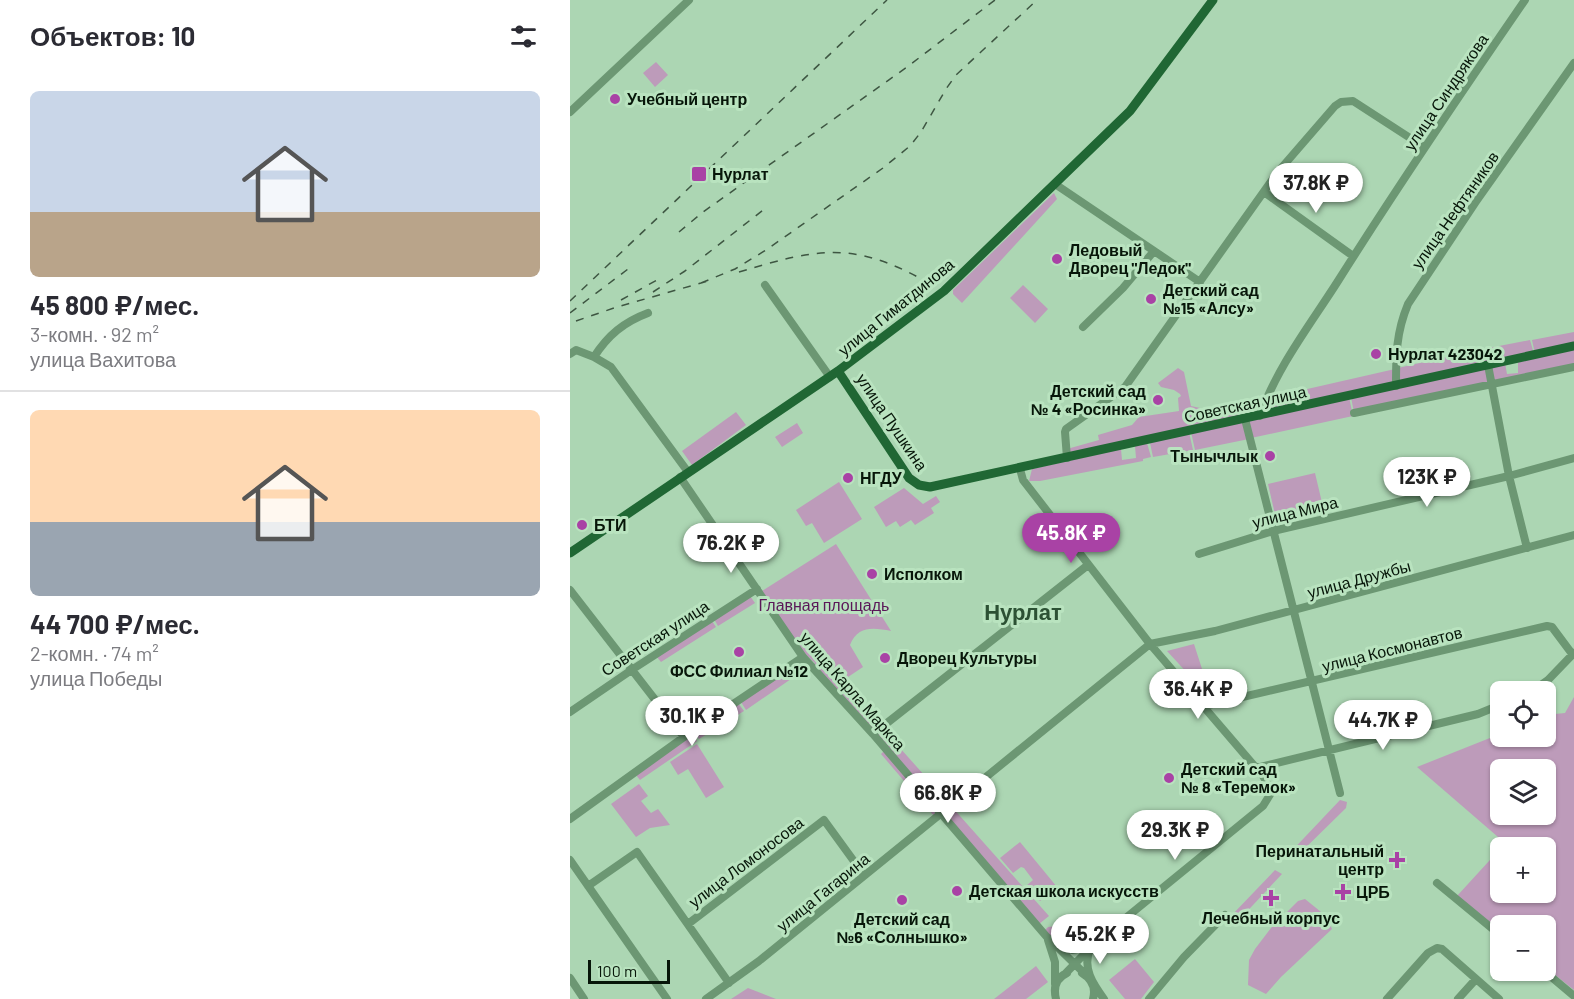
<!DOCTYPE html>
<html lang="ru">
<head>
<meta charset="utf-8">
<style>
	body { margin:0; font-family:Barlow,sans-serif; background:#f2f2f3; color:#2b2b33; height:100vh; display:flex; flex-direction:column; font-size:22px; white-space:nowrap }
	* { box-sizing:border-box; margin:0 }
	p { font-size:20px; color:#7c7c81 }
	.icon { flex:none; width:33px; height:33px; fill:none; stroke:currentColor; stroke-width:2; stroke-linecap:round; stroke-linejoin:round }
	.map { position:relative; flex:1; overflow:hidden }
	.drawer { display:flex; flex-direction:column; background:#fff; width:570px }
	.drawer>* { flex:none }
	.tools { position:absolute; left:920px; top:681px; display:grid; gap:12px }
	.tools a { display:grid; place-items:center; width:66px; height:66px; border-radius:9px; background:#fff; box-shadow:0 2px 4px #0004; font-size:30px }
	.scale { position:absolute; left:18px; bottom:15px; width:82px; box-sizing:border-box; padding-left:6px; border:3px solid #071609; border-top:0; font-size:16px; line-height:21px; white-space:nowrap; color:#071609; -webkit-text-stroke:4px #b9e3bf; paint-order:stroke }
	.price { position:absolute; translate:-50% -51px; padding:0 14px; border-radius:21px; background:#fff; color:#222; font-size:20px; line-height:39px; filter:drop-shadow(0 2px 3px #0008) }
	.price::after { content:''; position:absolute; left:50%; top:36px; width:18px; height:14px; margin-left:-9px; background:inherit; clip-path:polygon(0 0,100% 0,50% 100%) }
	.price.selected { background:#a942a5; color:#fff }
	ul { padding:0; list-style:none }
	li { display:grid; align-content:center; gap:12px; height:318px; padding:0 30px }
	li+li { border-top:2px solid #e1e1e2 }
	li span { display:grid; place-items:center; height:186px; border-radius:9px; color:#555 }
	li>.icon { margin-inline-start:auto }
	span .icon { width:108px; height:108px; fill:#fffc; stroke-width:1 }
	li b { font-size:26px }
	h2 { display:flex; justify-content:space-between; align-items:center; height:72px; padding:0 30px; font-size:26px }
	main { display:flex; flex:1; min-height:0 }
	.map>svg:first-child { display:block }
	.green { fill:#bd9bba; fill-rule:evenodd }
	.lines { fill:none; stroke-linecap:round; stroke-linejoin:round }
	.minor { stroke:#6c9773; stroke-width:8 }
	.major { stroke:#206734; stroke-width:9 }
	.rail { stroke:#3e5642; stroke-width:1.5; stroke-dasharray:8 8; stroke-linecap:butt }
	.poi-dot { fill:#a942a5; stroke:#b9e3bf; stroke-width:2 }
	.labels { text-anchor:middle; stroke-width:6; stroke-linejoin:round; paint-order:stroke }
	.street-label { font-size:16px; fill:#071609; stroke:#b9e3bf }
	.poi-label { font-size:16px; font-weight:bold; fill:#071609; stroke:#b9e3bf; text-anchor:start }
	.park-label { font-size:16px; fill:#5a1758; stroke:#b9e3bf }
	.district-label { font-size:22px; font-weight:bold; fill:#2c5134; stroke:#b9e3bf }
</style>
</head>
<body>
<main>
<section class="drawer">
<h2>Объектов: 10<svg class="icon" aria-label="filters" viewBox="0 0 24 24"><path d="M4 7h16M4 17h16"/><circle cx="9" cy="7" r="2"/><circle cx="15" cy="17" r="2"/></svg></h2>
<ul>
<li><span style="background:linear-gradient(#c9d6e8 65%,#b9a48a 0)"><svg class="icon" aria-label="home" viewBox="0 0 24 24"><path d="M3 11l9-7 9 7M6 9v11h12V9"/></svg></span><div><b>45 800 ₽/мес.</b><p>3-комн. · 92 m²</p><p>улица Вахитова</p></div></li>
<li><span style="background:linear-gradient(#ffd9b3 60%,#9aa5b1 0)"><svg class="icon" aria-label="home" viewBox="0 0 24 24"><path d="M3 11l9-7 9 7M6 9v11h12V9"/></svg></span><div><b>44 700 ₽/мес.</b><p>2-комн. · 74 m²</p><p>улица Победы</p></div></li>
</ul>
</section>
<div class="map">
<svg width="1004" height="999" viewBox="0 0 1004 999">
	<rect width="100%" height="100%" fill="#acd6b3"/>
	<!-- green -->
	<path class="green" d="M86,62L98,75L85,87L73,73Z
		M484,193L487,199L392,303L383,294V290Z
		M453,285L478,309L465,323L440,298Z
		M1004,332V345L965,354L962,340Z
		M960,340L964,354L828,383V368L893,353Z
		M1004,348V366L923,383L920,367L935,363L937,374L948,373V360Z
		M917,367L920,383L784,413L781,397Z
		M608,368L614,372L621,406L630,408L634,414L666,406L670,419L497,457V449L529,440L528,435L562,425L569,417L609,411L608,398L611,396L610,394L604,390L591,387L588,383Z
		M825,369V385L692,414L698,398Z
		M779,397L783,416L681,438L676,420Z
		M166,412L176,425L122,465L112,451Z
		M674,420L679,439L625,450L621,432Z
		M227,423L233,433L212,447L205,437Z
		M619,432L623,450L583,457L580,443Z
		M577,443L581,457L573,459V461L470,481H459L462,469L551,449L552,460L566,458L565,446Z
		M745,473L754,511L707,523L698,484Z
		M269,482L292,519L254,543L242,523L236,526L226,510Z
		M334,488L353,504L366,496L370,502L361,508L364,513L345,525L341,520L330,527L326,521L316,527L304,507Z
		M266,544L321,631C304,628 288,625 280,645L293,667L266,685L303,724L309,728L303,733L242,666L245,663L235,654L192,591Z
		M180,596L185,603L148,626L144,619Z
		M142,621L146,627L91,662L86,656Z
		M624,644L642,700L597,651Z
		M228,662L234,670L176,710L171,702Z
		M1004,697V990L975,967V926H930V932L887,896L930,849V892H975V848L931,847L935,843L847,767L930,734V736H975V715L995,713ZM930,770H975V814H930Z
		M168,703L174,711L129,739L124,732Z
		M313,729L380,804L371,812L305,735Z
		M122,734L127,741L70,780L66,775Z
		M127,744L154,787L136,798L118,769L108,775L100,762Z
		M315,750L368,813L364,816L311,754Z
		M69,784L78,796L71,801L81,813L88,809L100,825L80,828L66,837L41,804Z
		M770,800L777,802L776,808L723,860L716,857Z
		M382,807L479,916L469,924L373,814Z
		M450,842L487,887L470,901L456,886L463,880L454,868L451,867L443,873L430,858Z
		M705,870L712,874L668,921L661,916Z
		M735,899L756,916L762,929L711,977L696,994L678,985L679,960L685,949L701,928L728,901Z
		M488,926L507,948L490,945L474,931L478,927Z
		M565,959L584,982L571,999H555L539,980Z
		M466,966L478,982L456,999H424Z
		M178,988L206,999H207H161Z"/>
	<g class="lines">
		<!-- minor -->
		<path class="minor" d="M0,112L119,0
			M485,184L630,282
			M694,192L783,256
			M195,285L260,377
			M513,327L553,288L584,251
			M0,354L6,350L24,357L41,367L118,472
			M24,357C38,335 54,322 78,313
			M918,365L939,476L957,548
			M826,386C826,355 826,333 838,304L905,203L1004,63
			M784,413L1004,367
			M690,416C707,367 740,325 768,281C828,186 891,93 955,0
			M675,419L770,793
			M497,458L495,432L496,429L555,387L707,173L765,106L771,102L783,101L854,147
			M450,469L453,480L580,644L693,776L699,786L701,793L693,806L525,943L494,975
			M110,477L233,657L303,734L476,936L515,974
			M629,554L703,531L939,476L1004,458
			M0,590L114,737
			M580,644L645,631L1004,535
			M961,692L978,680L1004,653
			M634,706L977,626L982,627L1003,655
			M0,712L63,669L187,589
			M303,734L518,565
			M686,768L908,714L930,705
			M0,819L114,737L233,657
			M0,860L97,999
			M867,883L930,935
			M18,886L67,852L159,983
			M118,924L254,820L294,875
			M478,940L485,962V984
			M486,945L502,950L518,947
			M520,949C512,968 523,984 534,999
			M973,970L1004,996
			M512,973C522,979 526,988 523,999
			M0,978L14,999
			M136,999L189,961L580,644
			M486,999C483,987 486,978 497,973
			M579,999L614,957L655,915
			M817,999L858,953L867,948L872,949L929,999
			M888,999L906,979"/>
		<!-- major -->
		<path class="major" d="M268,371L339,478L349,485L360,487L1004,346
			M0,553L268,371L374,291L560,111L643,0"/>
		<!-- rail -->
		<path class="rail" d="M109,232L133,212L337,67L425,0
			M169,272C246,249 282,240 355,281
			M131,283L165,269L196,250L313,168L340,146L351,132L376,89L386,75L467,0
			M83,292L115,271L197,207
			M51,300L87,280
			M0,301L317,0
			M0,313L62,266
			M6,321L47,307L138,281"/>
	</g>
	<!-- markers -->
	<g class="poi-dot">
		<circle cx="45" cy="99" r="6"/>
		<rect x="121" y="166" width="16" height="16" rx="3"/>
		<circle cx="487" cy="259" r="6"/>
		<circle cx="581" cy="299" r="6"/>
		<circle cx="806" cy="354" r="6"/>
		<circle cx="588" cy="400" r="6"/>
		<circle cx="700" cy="456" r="6"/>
		<circle cx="278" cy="478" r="6"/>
		<circle cx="12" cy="525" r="6"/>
		<circle cx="302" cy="574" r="6"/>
		<circle cx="169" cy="652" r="6"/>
		<circle cx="315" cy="658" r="6"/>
		<circle cx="599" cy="778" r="6"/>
		<path d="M824 851h6v6h6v6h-6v6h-6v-6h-6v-6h6z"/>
		<circle cx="387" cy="891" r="6"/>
		<path d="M770 883h6v6h6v6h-6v6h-6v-6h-6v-6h6z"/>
		<path d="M698 889h6v6h6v6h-6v6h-6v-6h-6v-6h6z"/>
		<circle cx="332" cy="900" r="6"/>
	</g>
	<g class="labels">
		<!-- street labels -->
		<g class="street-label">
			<text transform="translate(876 92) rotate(-56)" y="6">улица Синдрякова</text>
			<text transform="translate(885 210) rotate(-55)" y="6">улица Нефтяников</text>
			<text transform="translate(326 307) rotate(-39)" y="6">улица Гиматдинова</text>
			<text transform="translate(675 404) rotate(-12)" y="6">Советская улица</text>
			<text transform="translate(322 422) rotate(56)" y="6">улица Пушкина</text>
			<text transform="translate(725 512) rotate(-14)" y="6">улица Мира</text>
			<text transform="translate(789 579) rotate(-15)" y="6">улица Дружбы</text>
			<text transform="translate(85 638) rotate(-33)" y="6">Советская улица</text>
			<text transform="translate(822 649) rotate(-14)" y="6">улица Космонавтов</text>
			<text transform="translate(283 691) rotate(49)" y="6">улица Карла Маркса</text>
			<text transform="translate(176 862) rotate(-37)" y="6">улица Ломоносова</text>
			<text transform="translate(253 892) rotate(-39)" y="6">улица Гагарина</text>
		</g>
		<!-- poi labels -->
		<g class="poi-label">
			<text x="57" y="105">Учебный центр</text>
			<text x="142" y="180">Нурлат</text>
			<text x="499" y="256">Ледовый<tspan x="499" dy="18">Дворец "Ледок"</tspan></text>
			<text x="593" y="296">Детский сад<tspan x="593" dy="18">№15 «Алсу»</tspan></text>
			<text x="818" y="360">Нурлат 423042</text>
			<text x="576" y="397" text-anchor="end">Детский сад<tspan x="576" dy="18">№ 4 «Росинка»</tspan></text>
			<text x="688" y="462" text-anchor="end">Тынычлык</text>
			<text x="290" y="484">НГДУ</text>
			<text x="24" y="531">БТИ</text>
			<text x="314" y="580">Исполком</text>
			<text x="327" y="664">Дворец Культуры</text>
			<text x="169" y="677" text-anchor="middle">ФСС Филиал №12</text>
			<text x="611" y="775">Детский сад<tspan x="611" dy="18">№ 8 «Теремок»</tspan></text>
			<text x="814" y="857" text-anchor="end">Перинатальный<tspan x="814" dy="18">центр</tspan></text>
			<text x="399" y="897">Детская школа искусств</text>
			<text x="786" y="898">ЦРБ</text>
			<text x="701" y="924" text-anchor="middle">Лечебный корпус</text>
			<text x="332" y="925" text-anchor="middle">Детский сад<tspan x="332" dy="18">№6 «Солнышко»</tspan></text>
		</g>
		<!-- park labels -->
		<g class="park-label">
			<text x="254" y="611">Главная площадь</text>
		</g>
		<!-- district labels -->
		<g class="district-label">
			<text x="453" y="620">Нурлат</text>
		</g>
	</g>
</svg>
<div class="tools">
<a><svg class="icon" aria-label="locate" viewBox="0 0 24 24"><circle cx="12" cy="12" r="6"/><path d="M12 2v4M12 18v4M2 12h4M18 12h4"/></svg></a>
<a><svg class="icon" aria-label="layers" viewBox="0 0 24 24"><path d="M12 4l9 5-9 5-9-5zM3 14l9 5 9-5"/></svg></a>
<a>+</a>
<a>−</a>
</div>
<div class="scale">100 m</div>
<b class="price" style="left:746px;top:214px">37.8K ₽</b>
<b class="price" style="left:857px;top:508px">123K ₽</b>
<b class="price selected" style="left:501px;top:564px">45.8K ₽</b>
<b class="price" style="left:161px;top:574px">76.2K ₽</b>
<b class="price" style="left:628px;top:720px">36.4K ₽</b>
<b class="price" style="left:122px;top:747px">30.1K ₽</b>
<b class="price" style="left:813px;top:751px">44.7K ₽</b>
<b class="price" style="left:378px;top:824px">66.8K ₽</b>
<b class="price" style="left:605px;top:861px">29.3K ₽</b>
<b class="price" style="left:530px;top:965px">45.2K ₽</b>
</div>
</main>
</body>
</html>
